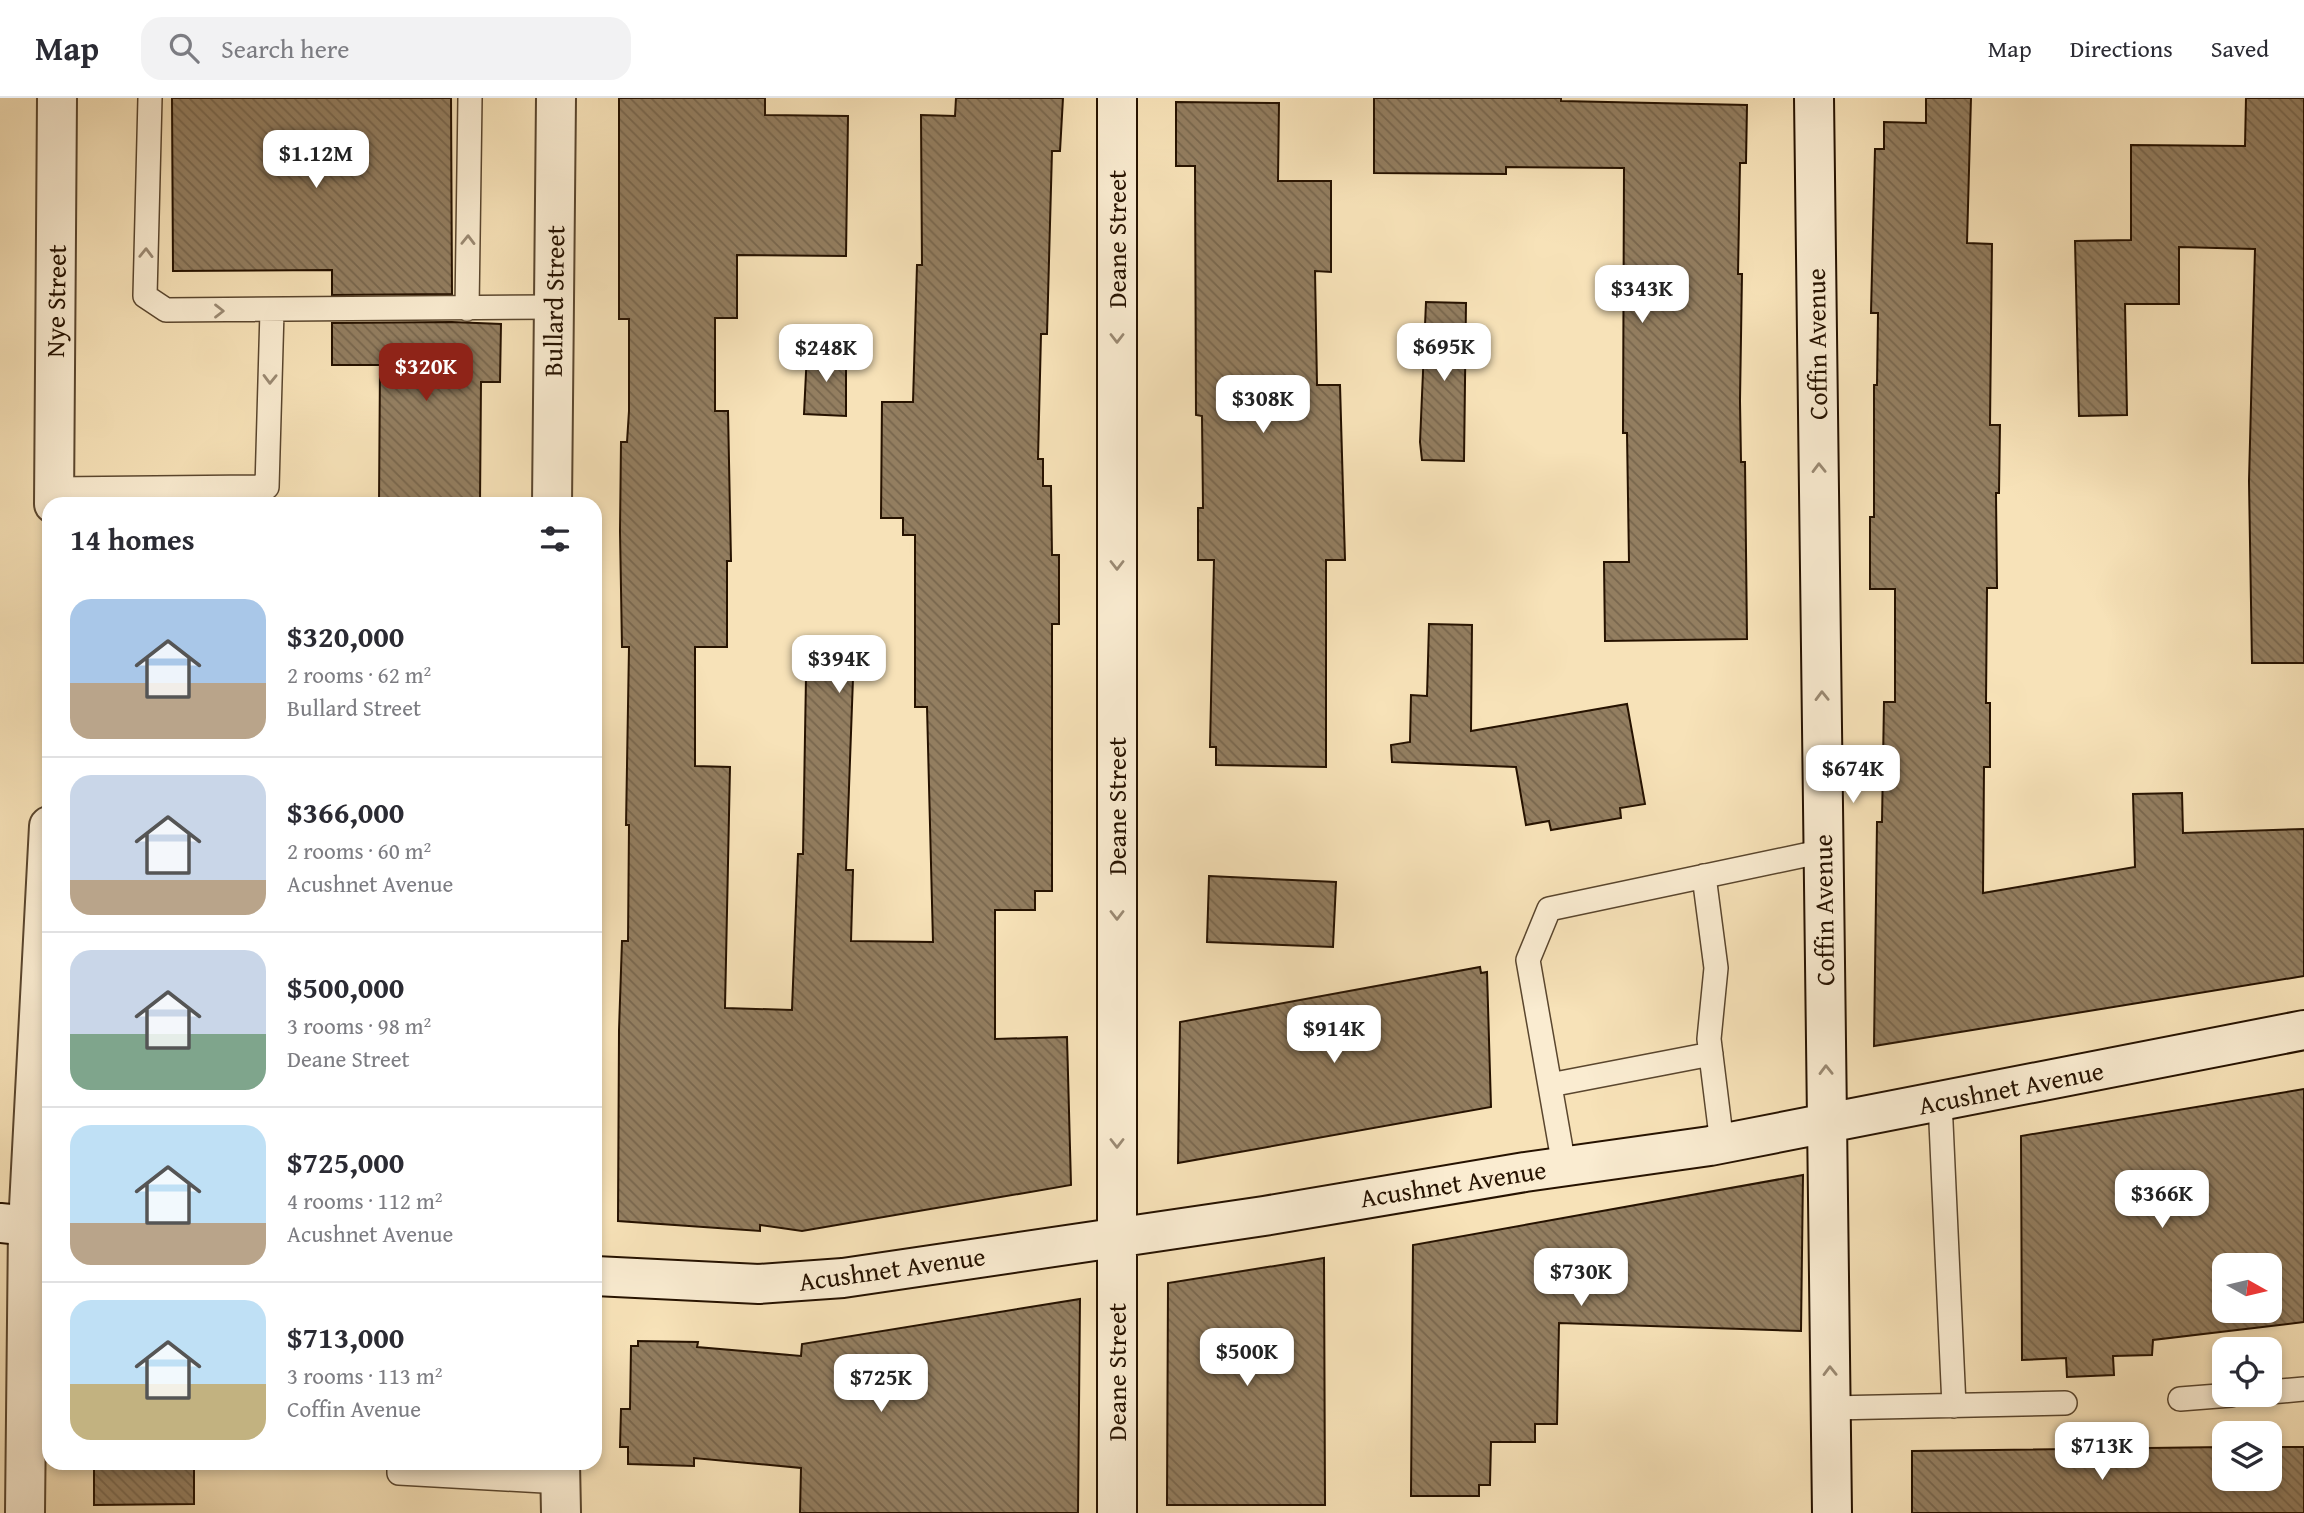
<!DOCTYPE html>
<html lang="en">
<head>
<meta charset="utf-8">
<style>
	body { margin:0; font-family:"Gentium Book Plus",serif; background:#f2f2f3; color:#2b2b33; height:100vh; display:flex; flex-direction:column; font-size:26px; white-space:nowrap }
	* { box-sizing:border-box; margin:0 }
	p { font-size:23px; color:#7c7c81 }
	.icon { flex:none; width:38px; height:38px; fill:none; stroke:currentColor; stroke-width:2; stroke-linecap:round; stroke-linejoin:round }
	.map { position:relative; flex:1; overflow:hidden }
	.sheet { position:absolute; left:42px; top:399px; width:560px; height:973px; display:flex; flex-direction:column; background:#fff; border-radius:21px; box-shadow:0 4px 10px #0003 }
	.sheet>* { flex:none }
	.needle { width:46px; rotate:98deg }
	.tools { position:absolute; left:2212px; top:1155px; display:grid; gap:14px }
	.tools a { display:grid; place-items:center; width:70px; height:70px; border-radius:14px; background:#fff; box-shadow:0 4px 10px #0003; font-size:35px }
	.price { position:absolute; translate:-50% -60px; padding:0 16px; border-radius:14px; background:#fff; color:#222; font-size:23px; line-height:46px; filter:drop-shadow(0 2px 4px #0008) }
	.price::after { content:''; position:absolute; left:50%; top:42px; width:21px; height:16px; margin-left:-10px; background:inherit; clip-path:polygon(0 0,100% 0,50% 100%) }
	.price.active { background:#8f2418; color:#fff }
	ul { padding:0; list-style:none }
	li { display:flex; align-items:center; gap:21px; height:175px; padding:0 28px }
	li+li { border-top:2px solid #e1e1e2 }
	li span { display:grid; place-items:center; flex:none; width:196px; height:140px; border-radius:21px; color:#555 }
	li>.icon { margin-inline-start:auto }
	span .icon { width:84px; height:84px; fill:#fffc; stroke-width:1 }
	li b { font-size:30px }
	h2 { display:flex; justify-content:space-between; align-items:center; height:84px; padding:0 28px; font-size:30px }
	header { display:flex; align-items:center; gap:42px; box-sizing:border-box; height:98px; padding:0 35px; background:#fff; border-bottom:2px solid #e1e1e2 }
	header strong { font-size:33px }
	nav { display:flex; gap:38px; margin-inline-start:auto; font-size:24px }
	.search { width:490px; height:63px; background:#f2f2f3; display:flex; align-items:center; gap:18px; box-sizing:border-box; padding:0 24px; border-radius:21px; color:#7c7c81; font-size:26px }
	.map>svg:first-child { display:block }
	.building { fill:url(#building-back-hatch); stroke:#261200; stroke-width:2; fill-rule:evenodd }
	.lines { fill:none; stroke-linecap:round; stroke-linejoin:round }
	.lane-casing { stroke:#5a462e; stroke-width:26 }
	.street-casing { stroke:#5a462e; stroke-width:42 }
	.secondary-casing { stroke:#261200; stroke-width:42 }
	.lane { stroke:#faecd1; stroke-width:23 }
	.street { stroke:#faecd1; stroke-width:38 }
	.secondary { stroke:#faecd1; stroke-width:38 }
	.oneway { stroke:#9b8a73 }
	.labels { text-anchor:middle; stroke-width:6; stroke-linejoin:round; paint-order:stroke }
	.street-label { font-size:26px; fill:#261200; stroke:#faecd1 }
</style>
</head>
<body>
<header>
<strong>Map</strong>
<div class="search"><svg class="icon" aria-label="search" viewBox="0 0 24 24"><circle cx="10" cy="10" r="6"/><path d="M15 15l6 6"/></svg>Search here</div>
<nav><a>Map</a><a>Directions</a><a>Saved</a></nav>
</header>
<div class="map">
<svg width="2304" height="1415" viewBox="0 0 2304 1415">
	<defs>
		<pattern id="building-back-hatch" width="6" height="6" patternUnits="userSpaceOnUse" patternTransform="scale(1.75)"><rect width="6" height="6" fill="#937e60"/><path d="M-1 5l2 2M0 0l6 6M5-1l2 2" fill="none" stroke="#78664d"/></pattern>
	</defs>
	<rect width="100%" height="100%" fill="#f7e2b8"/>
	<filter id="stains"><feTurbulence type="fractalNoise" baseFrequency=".00286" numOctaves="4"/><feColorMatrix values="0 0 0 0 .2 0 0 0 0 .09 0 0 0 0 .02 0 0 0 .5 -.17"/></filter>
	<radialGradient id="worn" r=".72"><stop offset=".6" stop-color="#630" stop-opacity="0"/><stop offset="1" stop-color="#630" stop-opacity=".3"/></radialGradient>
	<!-- building -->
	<path class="building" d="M172,0H451L452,196L332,197V172L173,173Z
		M619,0H765V17L848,18L846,158L737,157V220H715V313H728L731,463H727V549H695V668L730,669L725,910L792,912L798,756H803L806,579L853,580L846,772H853L851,843L933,844L927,609H915V437H903V420H881L882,304H913L917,167H922L921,17L955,18L956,0H1063L1060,53H1052L1047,236H1041L1038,361H1043V388H1051L1052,457H1059V526H1052V793H1035V812H995V941L1067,939L1071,1087L802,1133L760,1127V1133L618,1123L619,932L622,843H628L629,727H626L629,549H622L620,433L621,344H627L629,313V221H619Z
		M1374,0H1561V3L1747,7L1746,65H1740L1738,176H1742L1740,303L1741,364H1745L1747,541L1605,543L1604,464H1629L1627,335H1623L1624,70L1506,69V76L1374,75Z
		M1926,0H1971L1967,145L1992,146L1990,327H2000L1999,395H1996L1997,490H1987L1986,605H1990V669H1984L1983,795L2135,769L2133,696L2182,695L2183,735L2304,731V878L1874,948L1877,724H1882L1884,604H1895V491H1870V419H1874V287H1877L1878,215H1871L1875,51H1884V24L1926,25Z
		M2246,0H2304V565H2252L2249,383L2255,151L2179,149V206H2125L2127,317L2079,318L2075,143L2131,142V47L2245,48Z
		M1176,4L1279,5L1278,83H1331V174L1315,173L1317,287H1340L1345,462H1326V669L1216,667V649H1210L1214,462H1198V410H1203L1202,318L1196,317L1195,68H1176Z
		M1426,204L1466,205L1464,363L1422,362L1420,344Z
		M452,224L501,226L500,284H481L480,406H379L380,267H332V225Z
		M807,254L846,256V318L804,316Z
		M1429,526L1472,527L1471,633L1627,606L1645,706L1620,710L1621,720L1551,732L1549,723L1526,727L1516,669L1392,664L1391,647L1410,644L1411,597L1427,598Z
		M1209,778L1336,784L1333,849L1207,844Z
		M1480,869L1481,875L1487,874L1491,1009L1178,1065L1180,924Z
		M2304,991V1224L2153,1242L2152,1257L2113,1258L2114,1277L2067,1279L2066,1260L2022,1262L2021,1038ZM2224,1167H2270V1213H2224Z
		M1803,1077L1801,1233L1559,1225L1557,1326H1535V1344H1491L1490,1387H1479V1398H1411L1413,1147Z
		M1324,1160L1325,1407H1167L1168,1185Z
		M1080,1201L1078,1415H800L801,1370L694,1360V1368L628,1366V1349H620L621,1311H630L631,1248H638V1243L698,1244L697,1249L801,1258L802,1246Z
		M2224,1349V1381H2270V1349H2304V1415H1912V1353Z
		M94,1365H194V1406L94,1407Z"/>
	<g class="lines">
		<!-- lane casing -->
		<g class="lane-casing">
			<path id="lane" d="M150,0L145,198L166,212L554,209
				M467,211L470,0
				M54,391L267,389L272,213
				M1704,778L1716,870L1709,941L1722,1046
				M1550,987L1711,956
				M1940,1003L1954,1308
				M1564,1068L1528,862L1549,811L1824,753
				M2270,1294L2304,1291
				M2180,1301L2231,1297
				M1831,1310L2065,1305
				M399,1365V1375L561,1384"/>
		</g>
		<!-- street casing -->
		<g class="street-casing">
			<path id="street" d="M54,406L57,0
				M552,406L556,0
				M560,1365L561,1415
				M25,1415L28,1128L49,728"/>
		</g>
		<!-- secondary casing -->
		<g class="secondary-casing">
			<path id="secondary" d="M1117,0V1415
				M1814,0L1832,1415
				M0,1125L49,1130
				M595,1178L759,1186L843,1180L1264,1118L1525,1074L1710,1048L2304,932"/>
		</g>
		<!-- lane -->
		<use href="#lane" class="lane"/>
		<!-- street -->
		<use href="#street" class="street"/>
		<!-- secondary -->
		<use href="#secondary" class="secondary"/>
	</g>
	<!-- one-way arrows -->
	<defs><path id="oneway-chevron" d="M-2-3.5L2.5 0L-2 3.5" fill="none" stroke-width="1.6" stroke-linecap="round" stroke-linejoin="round" transform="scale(1.75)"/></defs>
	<g class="oneway">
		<use href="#oneway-chevron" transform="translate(468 142) rotate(-89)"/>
		<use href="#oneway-chevron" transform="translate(146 155) rotate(-89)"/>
		<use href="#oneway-chevron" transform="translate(219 213)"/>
		<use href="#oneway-chevron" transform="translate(1117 240) rotate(90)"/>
		<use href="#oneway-chevron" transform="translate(270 281) rotate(91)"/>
		<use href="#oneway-chevron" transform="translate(1819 370) rotate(-91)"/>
		<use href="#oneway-chevron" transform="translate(1117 467) rotate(90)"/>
		<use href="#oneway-chevron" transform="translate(1822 598) rotate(-91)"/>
		<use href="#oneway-chevron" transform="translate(1117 817) rotate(90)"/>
		<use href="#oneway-chevron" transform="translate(1826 972) rotate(-91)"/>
		<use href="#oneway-chevron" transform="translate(1117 1045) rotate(90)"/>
		<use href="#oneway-chevron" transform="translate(1830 1273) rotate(-91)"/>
	</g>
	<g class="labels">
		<!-- street labels -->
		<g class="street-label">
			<text transform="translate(1117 141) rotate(-90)" y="9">Deane Street</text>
			<text transform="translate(56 203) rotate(-89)" y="9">Nye Street</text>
			<text transform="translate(554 203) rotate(-89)" y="9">Bullard Street</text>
			<text transform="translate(1817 246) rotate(-91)" y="9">Coffin Avenue</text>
			<text transform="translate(1117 708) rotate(-90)" y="9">Deane Street</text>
			<text transform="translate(1824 812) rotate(-91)" y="9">Coffin Avenue</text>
			<text transform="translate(2011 990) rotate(-11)" y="9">Acushnet Avenue</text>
			<text transform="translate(1453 1086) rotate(-9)" y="9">Acushnet Avenue</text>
			<text transform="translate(892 1171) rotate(-8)" y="9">Acushnet Avenue</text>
			<text transform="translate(1117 1274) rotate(-90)" y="9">Deane Street</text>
		</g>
	</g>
	<rect width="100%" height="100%" filter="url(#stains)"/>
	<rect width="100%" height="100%" fill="url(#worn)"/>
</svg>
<div class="tools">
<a><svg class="needle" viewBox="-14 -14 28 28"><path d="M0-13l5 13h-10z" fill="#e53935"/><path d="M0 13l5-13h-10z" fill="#7c7c81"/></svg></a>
<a><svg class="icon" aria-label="locate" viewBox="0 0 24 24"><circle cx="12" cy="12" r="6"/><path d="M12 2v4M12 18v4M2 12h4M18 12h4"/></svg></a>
<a><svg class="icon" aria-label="layers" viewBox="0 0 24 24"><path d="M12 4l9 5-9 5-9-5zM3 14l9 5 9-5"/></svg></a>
</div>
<b class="price" style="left:316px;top:92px">$1.12M</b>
<b class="price" style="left:1642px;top:227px">$343K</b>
<b class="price" style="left:1444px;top:285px">$695K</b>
<b class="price" style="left:826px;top:286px">$248K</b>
<b class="price active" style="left:426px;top:305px">$320K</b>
<b class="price" style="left:1263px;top:337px">$308K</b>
<b class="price" style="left:839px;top:597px">$394K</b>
<b class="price" style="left:1853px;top:707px">$674K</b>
<b class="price" style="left:1334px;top:967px">$914K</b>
<b class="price" style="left:2162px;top:1132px">$366K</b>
<b class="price" style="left:1581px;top:1210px">$730K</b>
<b class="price" style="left:1247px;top:1290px">$500K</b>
<b class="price" style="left:881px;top:1316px">$725K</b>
<b class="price" style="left:2102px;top:1384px">$713K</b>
<section class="sheet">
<h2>14 homes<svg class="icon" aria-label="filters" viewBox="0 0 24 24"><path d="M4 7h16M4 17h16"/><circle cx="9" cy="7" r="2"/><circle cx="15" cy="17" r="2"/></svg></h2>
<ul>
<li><span style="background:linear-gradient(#a9c7e8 60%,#b9a48a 0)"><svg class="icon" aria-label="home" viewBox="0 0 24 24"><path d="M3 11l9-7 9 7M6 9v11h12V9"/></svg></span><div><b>$320,000</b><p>2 rooms · 62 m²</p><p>Bullard Street</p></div></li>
<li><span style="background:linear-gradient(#c9d6e8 75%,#b9a48a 0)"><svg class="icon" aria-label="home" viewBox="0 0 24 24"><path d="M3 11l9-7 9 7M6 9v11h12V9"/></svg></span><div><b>$366,000</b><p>2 rooms · 60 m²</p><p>Acushnet Avenue</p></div></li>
<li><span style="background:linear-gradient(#c9d6e8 60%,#7fa58c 0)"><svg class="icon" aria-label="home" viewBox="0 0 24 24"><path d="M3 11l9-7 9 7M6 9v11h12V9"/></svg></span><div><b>$500,000</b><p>3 rooms · 98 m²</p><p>Deane Street</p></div></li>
<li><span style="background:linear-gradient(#bfe0f5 70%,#b9a48a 0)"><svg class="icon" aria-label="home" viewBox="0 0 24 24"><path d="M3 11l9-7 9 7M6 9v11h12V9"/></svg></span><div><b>$725,000</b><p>4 rooms · 112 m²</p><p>Acushnet Avenue</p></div></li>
<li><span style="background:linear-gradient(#bfe0f5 60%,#c2b280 0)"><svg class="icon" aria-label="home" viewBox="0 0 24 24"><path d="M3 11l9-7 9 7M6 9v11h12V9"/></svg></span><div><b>$713,000</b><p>3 rooms · 113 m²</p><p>Coffin Avenue</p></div></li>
</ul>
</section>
</div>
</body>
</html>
